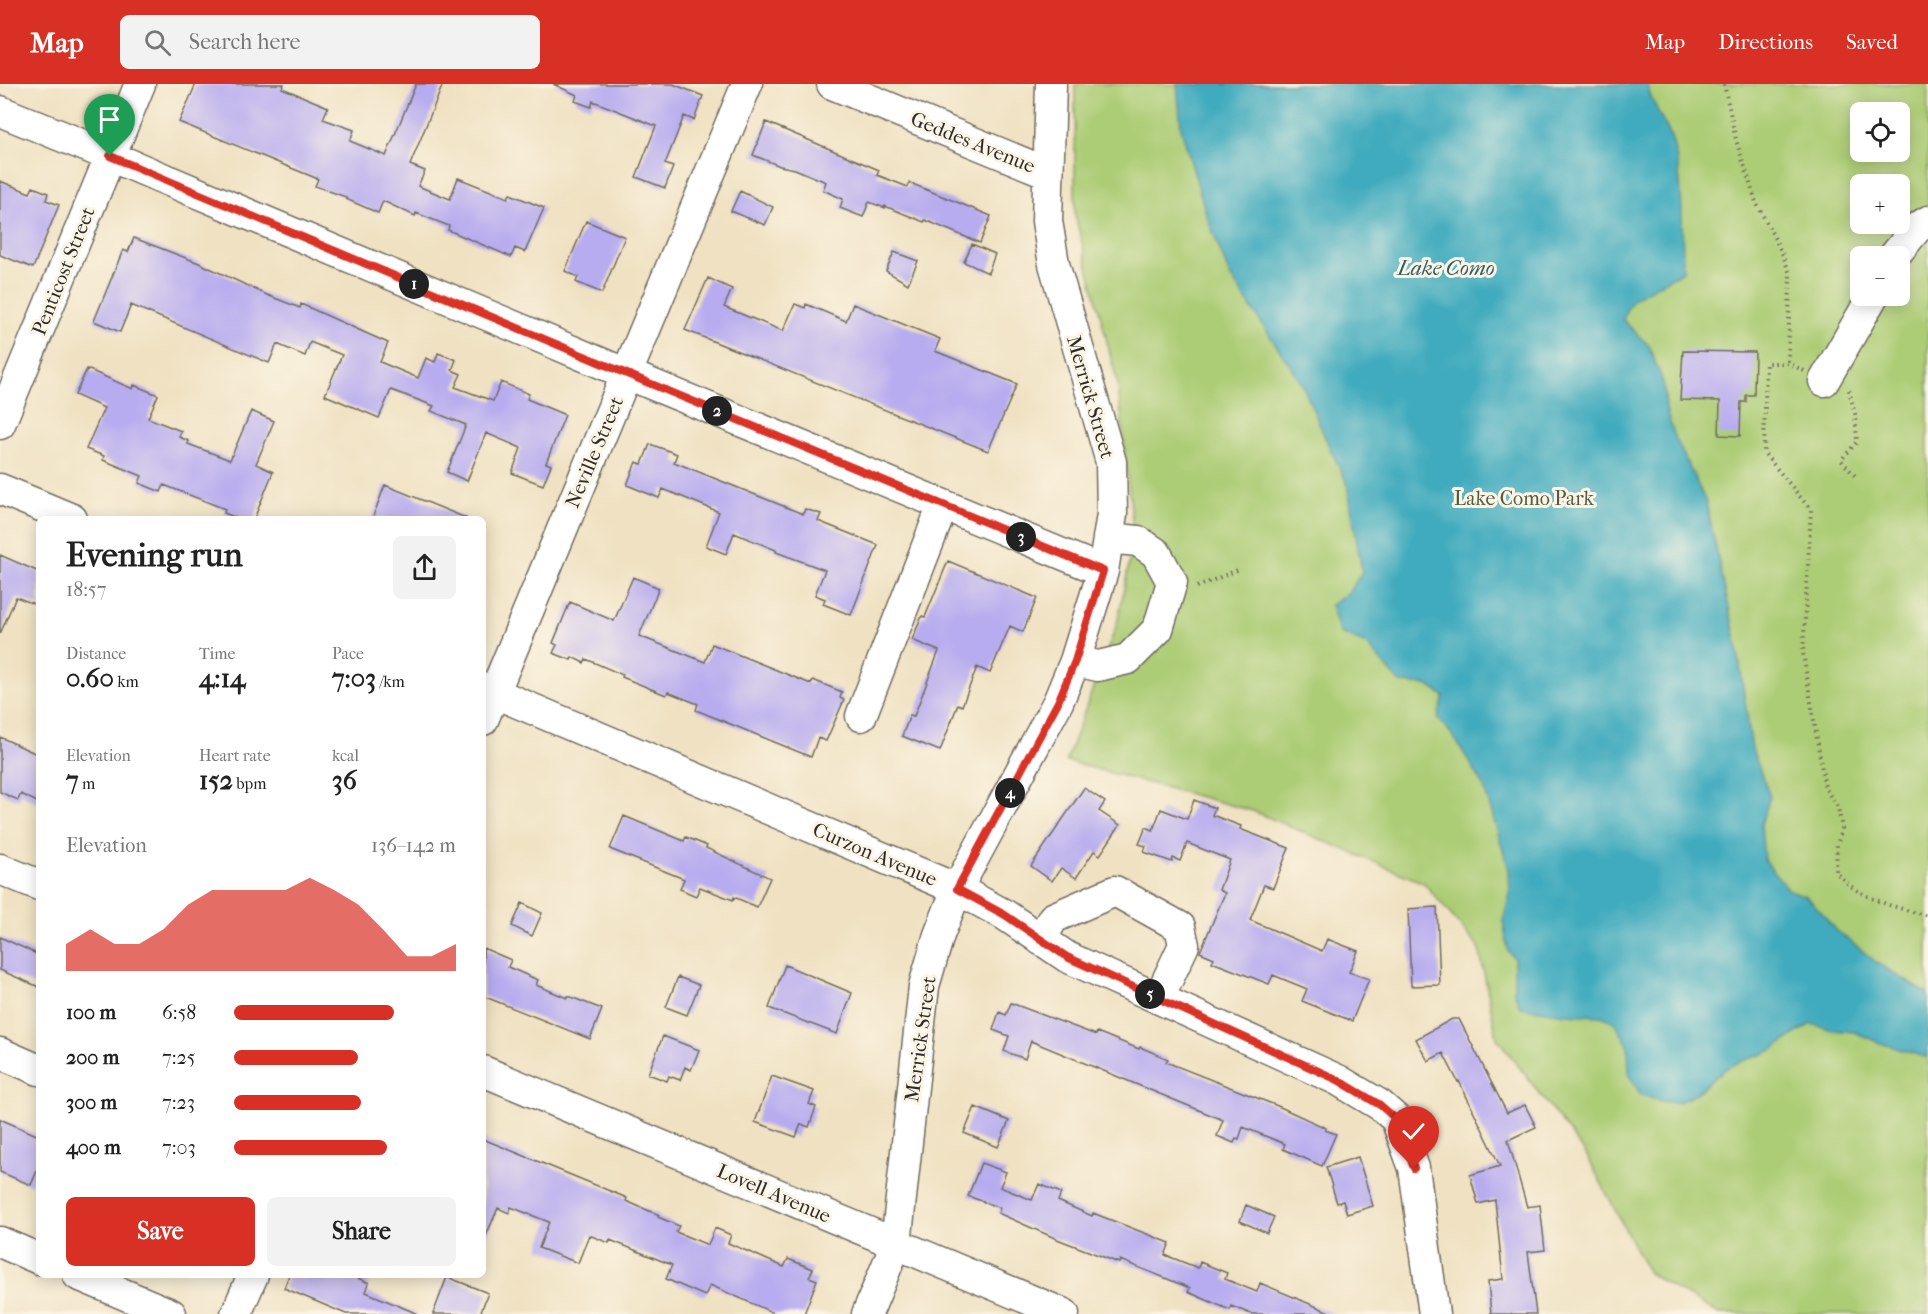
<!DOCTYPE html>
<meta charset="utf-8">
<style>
body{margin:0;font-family:"IM FELL French Canon",serif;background:#f2f2f2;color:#222;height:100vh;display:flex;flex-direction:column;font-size:22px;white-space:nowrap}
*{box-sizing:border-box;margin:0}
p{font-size:20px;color:#767676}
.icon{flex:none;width:33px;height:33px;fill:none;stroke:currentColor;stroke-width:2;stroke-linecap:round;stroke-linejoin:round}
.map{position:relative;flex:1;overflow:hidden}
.sheet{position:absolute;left:36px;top:432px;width:450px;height:762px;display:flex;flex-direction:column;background:#fff;border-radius:9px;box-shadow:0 3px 15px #0003}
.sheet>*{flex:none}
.controls{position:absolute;left:1850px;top:18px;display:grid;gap:12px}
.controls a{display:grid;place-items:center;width:60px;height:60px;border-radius:9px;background:#fff;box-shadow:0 3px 15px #0003;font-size:30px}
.pin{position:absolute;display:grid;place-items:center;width:51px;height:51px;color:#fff;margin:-62px -26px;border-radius:50% 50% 50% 0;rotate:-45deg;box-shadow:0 0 6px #0007}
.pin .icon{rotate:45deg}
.km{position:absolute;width:30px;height:30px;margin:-15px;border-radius:50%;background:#222;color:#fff;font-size:16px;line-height:30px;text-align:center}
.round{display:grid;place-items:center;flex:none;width:63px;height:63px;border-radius:9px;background:#f2f2f2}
.head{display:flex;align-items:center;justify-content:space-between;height:102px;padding:0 30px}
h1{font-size:33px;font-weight:700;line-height:45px}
.stats{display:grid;grid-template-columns:repeat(3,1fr);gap:9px;height:102px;padding:6px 30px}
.stats div{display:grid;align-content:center}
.stats b{font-size:26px;font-weight:700}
.stats small{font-size:16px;font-weight:400}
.stats p{font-size:16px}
.chart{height:168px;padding:12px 30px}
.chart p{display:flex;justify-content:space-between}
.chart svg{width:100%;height:108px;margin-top:6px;fill:#d93025;opacity:.7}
.cta{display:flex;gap:12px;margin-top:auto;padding:12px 30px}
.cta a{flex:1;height:69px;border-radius:9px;background:#d93025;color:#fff;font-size:24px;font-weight:700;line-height:69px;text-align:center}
.cta a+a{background:#f2f2f2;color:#222}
ul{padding:0 30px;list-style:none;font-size:20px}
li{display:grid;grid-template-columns:96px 72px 1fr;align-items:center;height:45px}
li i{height:15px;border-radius:8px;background:#d93025}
header{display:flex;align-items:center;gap:36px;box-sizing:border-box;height:84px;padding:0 30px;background:#d93025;color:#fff}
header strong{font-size:28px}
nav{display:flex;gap:33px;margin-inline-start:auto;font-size:21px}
.search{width:420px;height:54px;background:#f2f2f2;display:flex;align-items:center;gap:15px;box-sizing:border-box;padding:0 21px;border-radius:9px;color:#767676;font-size:22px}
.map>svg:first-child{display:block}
.green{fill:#accc74;stroke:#6c7c50;stroke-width:1.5;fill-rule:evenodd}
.water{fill:#3fabbe;stroke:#356b74;stroke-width:1.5}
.building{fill:#b7acef}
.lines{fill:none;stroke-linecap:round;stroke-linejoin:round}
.minor-casing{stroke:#706b60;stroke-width:33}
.path{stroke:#706b60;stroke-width:4;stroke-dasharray:1.5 4.5;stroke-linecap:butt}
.minor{stroke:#fff;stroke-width:30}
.route-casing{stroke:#fff;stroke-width:12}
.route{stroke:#d93025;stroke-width:8}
.labels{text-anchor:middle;stroke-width:6;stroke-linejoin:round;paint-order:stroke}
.street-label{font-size:20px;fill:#2b2b2b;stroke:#fcf5e5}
.park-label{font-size:20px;fill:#525b41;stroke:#fcf5e5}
.water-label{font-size:21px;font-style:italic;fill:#335e66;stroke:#fcf5e5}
</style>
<header>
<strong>Map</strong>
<div class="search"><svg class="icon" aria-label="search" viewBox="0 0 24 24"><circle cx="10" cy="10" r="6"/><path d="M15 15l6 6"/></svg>Search here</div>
<nav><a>Map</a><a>Directions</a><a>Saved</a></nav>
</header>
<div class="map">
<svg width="1928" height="1230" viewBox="0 0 1928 1230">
<rect width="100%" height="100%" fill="#fcf5e5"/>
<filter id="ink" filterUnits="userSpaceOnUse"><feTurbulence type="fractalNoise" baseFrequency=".0167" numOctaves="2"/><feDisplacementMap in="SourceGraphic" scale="12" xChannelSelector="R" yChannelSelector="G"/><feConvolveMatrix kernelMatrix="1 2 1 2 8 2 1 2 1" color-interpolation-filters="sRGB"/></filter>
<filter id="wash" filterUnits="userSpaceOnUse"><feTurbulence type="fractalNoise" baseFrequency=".008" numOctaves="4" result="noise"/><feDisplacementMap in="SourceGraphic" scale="24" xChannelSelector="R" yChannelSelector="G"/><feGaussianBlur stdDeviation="1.35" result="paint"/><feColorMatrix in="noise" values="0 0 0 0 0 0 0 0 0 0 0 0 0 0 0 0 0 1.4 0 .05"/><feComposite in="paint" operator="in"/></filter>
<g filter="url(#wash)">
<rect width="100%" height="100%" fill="#efe1c1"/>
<path class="green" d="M1075,0H1928V1230H1719L1648,1189L1586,1070L1497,954L1479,864L1424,799L1253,727L1066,677L1117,540L1134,454L1118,301L1075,131ZM1860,28H1899V68H1860ZM1860,100H1899V140H1860ZM1860,172H1899V212H1860Z"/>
<path class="water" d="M1177,0H1647C1651,22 1667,38 1673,59C1684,100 1682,145 1683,187L1634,214L1627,225L1623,236L1649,262L1663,298L1667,330L1676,355L1706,418L1737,561L1752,665L1770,713L1761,741L1764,776L1789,806L1806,812L1824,831L1835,846L1857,862L1877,879L1928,910V974L1880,959L1854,948L1833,946L1812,940C1796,947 1785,959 1770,967C1756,974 1740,976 1727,984C1711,994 1696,1014 1677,1018C1666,1020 1651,1014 1641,1011L1629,991L1628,961L1615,938L1601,932L1565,930L1520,923L1514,907V874L1508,867L1503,837L1510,810L1509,786L1483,700L1454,653L1438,634L1444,612L1427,601L1400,599L1366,560L1340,549L1331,521L1349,508L1362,488L1347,399L1330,365L1302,300L1230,192L1207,133L1181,44Z"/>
<g id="blocks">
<path class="building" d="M196,0H284L282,4L328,23L323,35L354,46L350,57L386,72L416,0H443L410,81L425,87L418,102L450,115L458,94L508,114L510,110L544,124L525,168L515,164L511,173L448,146L449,142L416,129L415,132L383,117L378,129L346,115V113L315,102L318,95L179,38Z
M553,0H673L703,12L694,36L684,32L665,80L673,83L665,104L636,93L656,42L593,17L591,23L575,17L577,11Z
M766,38L879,86L877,91L908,103L910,99L991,132L980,159L925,136L924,138L885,122V124L869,118L863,133L840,124L843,115L823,106L826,98L795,85L780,82L753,71Z
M0,97L30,109L33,103L48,109L46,116L59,121L33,184L0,171Z
M740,107L773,123L765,141L731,127Z
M586,137L625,153L602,209L576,198L578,193L565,187Z
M134,154L199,179L267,211L300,224L301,220L388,259L380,278L418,294L426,274L435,278L438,269L456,276L452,286L461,290L455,303L493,317L501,298L529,310L527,315L565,331L546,379L551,381L543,401L512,389L521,364L486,349L467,397L447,388L466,341L431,327L434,322L391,306L379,334L325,311L342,271L310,258L305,272L277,260L269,279L131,221L120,248L94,237L123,166L128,168Z
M972,160L995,170L988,189L964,178Z
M894,168L918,177L908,200L886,187Z
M708,194L732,205L724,223L783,247L795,220L805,224L806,220L846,237L853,220L940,255L935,267L1017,300L988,367L685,246Z
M1683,267L1755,268L1754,311H1746V318H1741L1740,352L1719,351L1720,317L1680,316Z
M87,285L133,305L134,301L158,311L148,334L181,347L179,353L189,357L188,360L230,376L251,327L274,337L256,380L273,388L254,435H239L224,429L225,425L164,401L161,408L139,399L142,392L103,376L104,372L86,365L104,324L75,311Z
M650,360L677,370L674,378L803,430L805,425L821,430L818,437L878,461L851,531L823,520L825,515L815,511L825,486L776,468V466L734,449L726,470L706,462L719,428L663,405L659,414L627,401L636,378L642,380Z
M385,401L466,434V435H372Z
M0,471L39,488V522L16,513L0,550Z
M948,477L1037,514L1023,548L1010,542L990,589L977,583L962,622L958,620L940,667L902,652L910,631L914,632L939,567L912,556L922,532L925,533Z
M633,493L659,504L639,552L705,578L712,560L811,600L813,596L842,608L840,614L844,616L826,657L818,654L811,673L696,626L698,620L668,608L666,611L622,593L623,591L586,575L584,579L572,573L571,576L553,569L557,561L553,559L570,518L614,537Z
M0,653L39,671V719L21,710L18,716L0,708Z
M1084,704L1105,718L1099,727L1120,741L1100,771L1094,767L1076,794L1061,784L1052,797L1031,782Z
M1194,716L1215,724L1212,731L1241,742L1240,745L1289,764L1273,804L1264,801L1250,836L1322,867L1327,855L1358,867L1349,888L1369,895L1352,937L1302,917L1307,905L1273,891L1269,900L1212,878L1214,874L1200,868L1225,809L1219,806L1230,776L1187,759L1180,777L1173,774L1172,778L1144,768L1146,762L1139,760L1146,743L1153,746L1161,725L1187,735Z
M624,732L684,757L686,753L707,762L706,764L770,794L757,823L734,813L733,816L700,803L696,812L680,805L684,795L610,765Z
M522,819L542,829L532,852L512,842Z
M1437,823L1440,901L1411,902L1408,825Z
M0,853L39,871V903L0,886Z
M483,864L511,876L508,883L538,896L536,901L567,914L568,912L602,925L590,955L483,912Z
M785,881L852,909L837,950L769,924Z
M678,893L699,901L687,931L666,923Z
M1011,919L1096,951L1097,948L1139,965L1140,963L1168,975L1166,978L1280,1023L1326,1044L1325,1046L1336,1050L1322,1082L1283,1065L1285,1060L1243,1043L1239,1055L1236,1054L1234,1059L1217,1052L1223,1036L1031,957L1025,975L1004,967L1009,952L993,946L999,928L1006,931Z
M1452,935H1459L1507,1029L1525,1021L1536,1043L1508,1056L1527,1123L1540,1121L1545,1166L1528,1168L1536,1230H1491L1488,1197L1503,1195L1495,1116L1478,1120L1470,1091L1500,1082L1459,997L1458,998L1443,969L1428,977L1416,955Z
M663,952L699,966L691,986L685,983L680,996L669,992L667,997L648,990Z
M772,992L814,1007L809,1020L816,1023L809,1043L801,1040L796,1053L755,1038Z
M975,1023L1009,1037L998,1063L964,1049Z
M0,1035L39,1052V1082L31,1101L0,1088Z
M483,1055L627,1114L626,1117L659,1131L658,1133L679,1142L676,1148L708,1161L715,1144L731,1151L728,1159L784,1183L788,1175L813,1185L809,1193L817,1196L804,1230H776L710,1201L705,1212L666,1195L672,1181L610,1156L609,1159L589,1151L578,1179L539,1164L549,1138L511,1123L509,1129L498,1124L483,1159Z
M1358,1073L1373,1122L1347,1130L1343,1117L1337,1119L1326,1083Z
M981,1079L1006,1088L1000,1103L1032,1116L1039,1100L1061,1109L1058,1117L1092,1132L1093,1129L1170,1159L1165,1171L1198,1184L1200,1178L1227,1189L1225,1195L1257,1208L1260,1199L1334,1230H1251L1231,1222L1230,1226L1188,1208L1190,1204L1120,1176L1119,1179L1057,1155L998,1129L1000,1124L968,1112Z
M1246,1121L1274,1133L1267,1149L1240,1137Z
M289,1191H351L369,1199L366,1208L418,1230H346L284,1204Z
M447,1193L488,1209L480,1230H433Z"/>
</g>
</g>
<g filter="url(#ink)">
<use href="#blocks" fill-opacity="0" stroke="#706b60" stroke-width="1.5"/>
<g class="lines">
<defs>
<path id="minor" d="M832,0L1048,89
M0,27L110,72L627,290L1103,487
M1894,172L1918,143L1928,137
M1824,297L1873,212
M0,340L140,0
M0,405L72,435
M1075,577L1098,582L1128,575L1158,545L1172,498L1156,469L1138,457L1108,454
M483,604L957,805L1005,831L1067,873L1338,996L1380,1021L1396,1035L1414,1084L1434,1230
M861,632L943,421
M483,636L747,0
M0,785L39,801
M1041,856L1053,834L1115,807L1180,843L1184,861L1159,914
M0,969L39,986
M483,987L1064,1230
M0,1158L39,1175
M78,1191L171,1230
M236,1230L253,1191
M867,1230L896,1160L924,902L939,851L957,805L1058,618L1075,577L1103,487L1112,430L1111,378L1054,180L1047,137L1051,0"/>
</defs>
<use href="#minor" class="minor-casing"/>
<path class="path" d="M1724,0L1736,56L1756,118L1782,169L1790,190L1788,279
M1804,287L1788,279H1766L1764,369L1811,426L1803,569L1825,704L1838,724L1842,744L1837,761L1836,788C1858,815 1895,823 1928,832
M1849,306L1855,330L1857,358L1841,376L1856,393
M1197,503L1237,486"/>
<use href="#minor" class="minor"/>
</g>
</g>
<g class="lines" filter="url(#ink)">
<defs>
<path id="route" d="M110,72L627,290L1103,487L1075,577L1058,618L957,805L1005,831L1067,873L1338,996L1380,1021L1396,1035L1414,1084"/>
</defs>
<use href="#route" class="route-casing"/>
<use href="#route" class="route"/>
</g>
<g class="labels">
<g class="street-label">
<text transform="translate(973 58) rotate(22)" y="7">Geddes Avenue</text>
<text transform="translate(63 187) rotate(-68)" y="7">Penticost Street</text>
<text transform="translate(1091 313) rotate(74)" y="7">Merrick Street</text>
<text transform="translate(594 368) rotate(-67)" y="7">Neville Street</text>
<text transform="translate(875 770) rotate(23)" y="7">Curzon Avenue</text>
<text transform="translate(920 955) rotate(-82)" y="7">Merrick Street</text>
<text transform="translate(774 1109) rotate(23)" y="7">Lovell Avenue</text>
</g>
<g class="park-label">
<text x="1524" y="421">Lake Como Park</text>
</g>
<g class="water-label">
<text x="1446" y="191">Lake Como</text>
</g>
</g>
</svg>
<div class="controls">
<a><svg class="icon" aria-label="locate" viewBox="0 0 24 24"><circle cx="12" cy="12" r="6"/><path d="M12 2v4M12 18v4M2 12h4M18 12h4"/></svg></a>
<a>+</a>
<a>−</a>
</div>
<div class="pin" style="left:110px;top:72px;background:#1e9e55"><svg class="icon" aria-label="arrive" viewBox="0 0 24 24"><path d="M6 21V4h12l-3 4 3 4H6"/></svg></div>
<div class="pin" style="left:1414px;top:1084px;background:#d93025"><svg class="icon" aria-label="check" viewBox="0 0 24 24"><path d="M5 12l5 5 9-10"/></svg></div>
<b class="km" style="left:414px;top:200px">1</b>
<b class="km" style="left:717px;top:327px">2</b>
<b class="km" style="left:1021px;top:453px">3</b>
<b class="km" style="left:1010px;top:709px">4</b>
<b class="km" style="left:1150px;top:910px">5</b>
<section class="sheet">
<div class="head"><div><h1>Evening run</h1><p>18:57</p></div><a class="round"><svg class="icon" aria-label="share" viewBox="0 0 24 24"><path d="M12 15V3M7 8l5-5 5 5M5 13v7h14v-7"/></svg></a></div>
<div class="stats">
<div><p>Distance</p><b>0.60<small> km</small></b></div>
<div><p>Time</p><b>4:14</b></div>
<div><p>Pace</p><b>7:03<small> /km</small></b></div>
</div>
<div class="stats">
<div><p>Elevation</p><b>7<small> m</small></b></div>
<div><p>Heart rate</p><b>152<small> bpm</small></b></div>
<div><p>kcal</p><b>36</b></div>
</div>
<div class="chart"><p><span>Elevation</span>136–142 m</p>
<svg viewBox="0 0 160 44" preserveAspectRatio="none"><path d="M0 44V33L10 27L20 33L30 33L40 27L50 17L60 11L70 11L80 11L90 11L100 6L110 11L120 17L130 27L140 38L150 38L160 33V44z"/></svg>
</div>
<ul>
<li><b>100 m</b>6:58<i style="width:72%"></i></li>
<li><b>200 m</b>7:25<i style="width:56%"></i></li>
<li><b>300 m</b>7:23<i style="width:57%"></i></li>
<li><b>400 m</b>7:03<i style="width:69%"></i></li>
</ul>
<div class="cta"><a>Save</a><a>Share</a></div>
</section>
</div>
